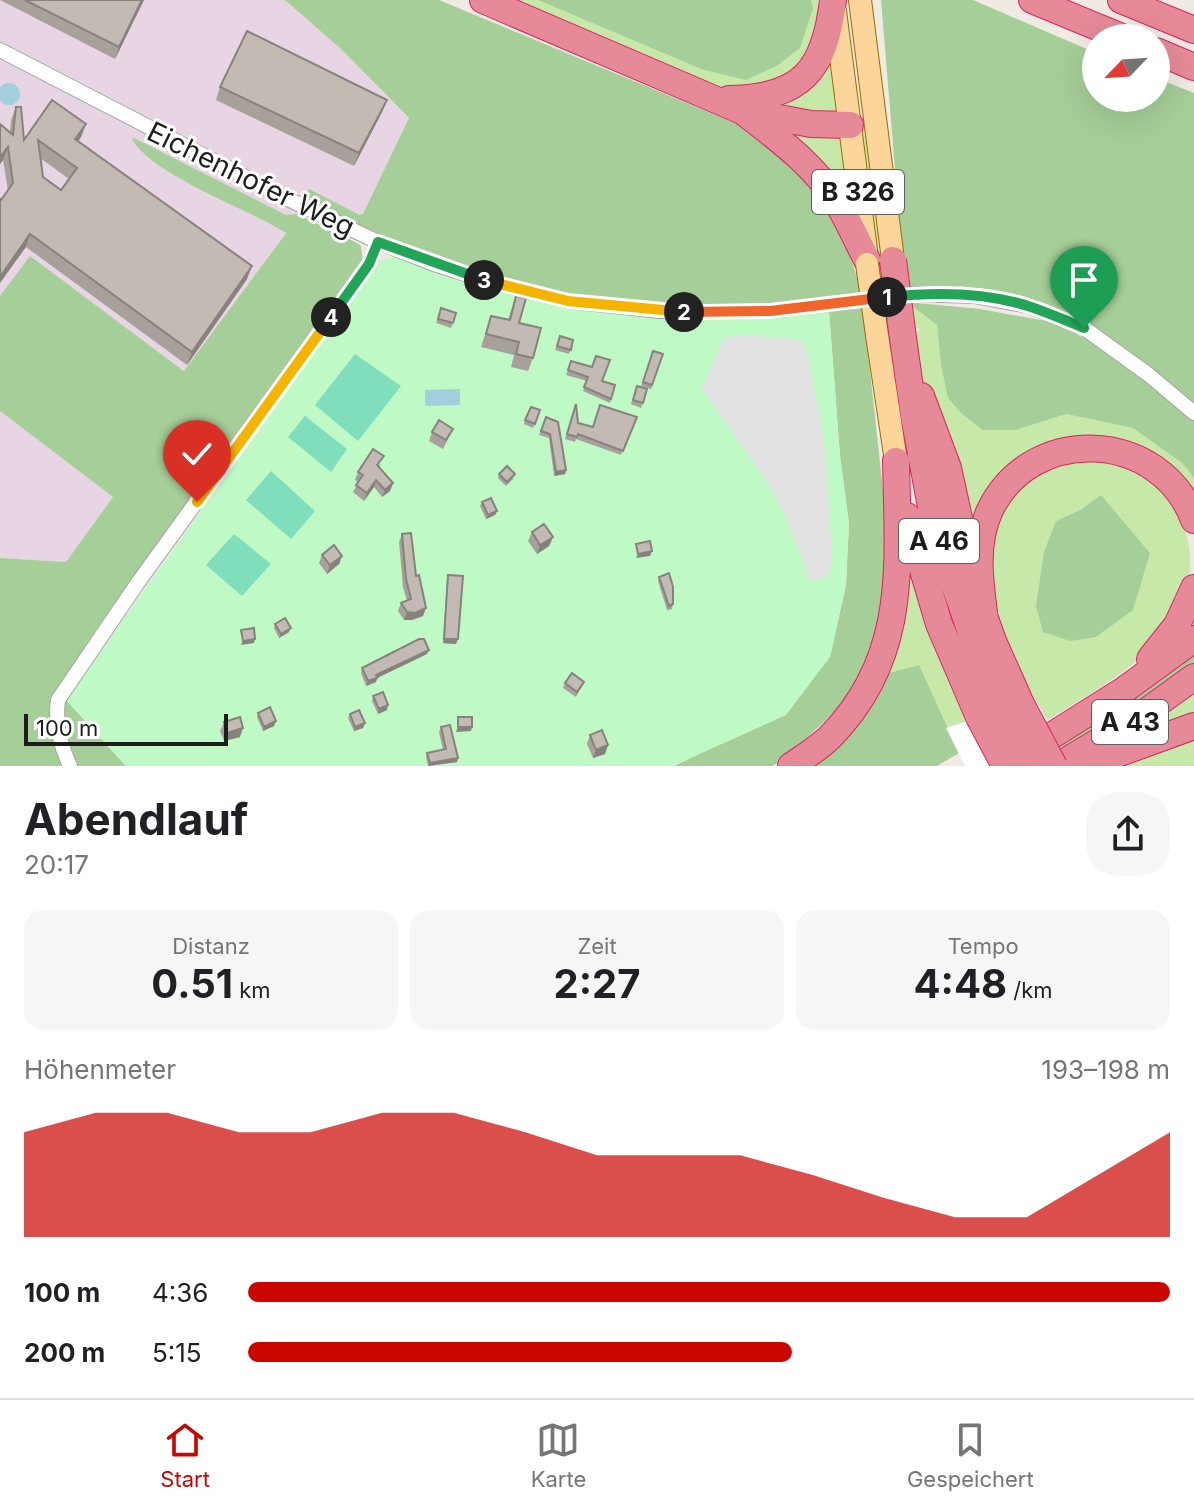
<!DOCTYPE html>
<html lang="de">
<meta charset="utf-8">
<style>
body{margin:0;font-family:Inter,sans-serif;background:#f6f6f6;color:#202124;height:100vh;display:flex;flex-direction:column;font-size:30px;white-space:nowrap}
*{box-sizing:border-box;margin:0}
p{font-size:26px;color:#757577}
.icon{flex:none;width:44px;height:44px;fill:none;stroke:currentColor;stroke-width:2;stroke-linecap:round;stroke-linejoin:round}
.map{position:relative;height:766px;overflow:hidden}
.side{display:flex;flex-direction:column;background:#fff;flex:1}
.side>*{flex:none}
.needle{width:52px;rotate:245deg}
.fabs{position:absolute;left:1082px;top:24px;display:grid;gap:16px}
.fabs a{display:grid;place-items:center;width:88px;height:88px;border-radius:50%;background:#fff;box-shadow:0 8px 32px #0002;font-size:40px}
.scale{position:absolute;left:24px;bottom:20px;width:204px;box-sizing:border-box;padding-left:8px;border:4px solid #1d1d1d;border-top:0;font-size:22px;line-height:28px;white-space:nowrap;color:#1d1d1d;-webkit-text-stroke:6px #fff;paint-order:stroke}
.pin{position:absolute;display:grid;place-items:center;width:68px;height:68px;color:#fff;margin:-82px -34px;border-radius:50% 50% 50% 0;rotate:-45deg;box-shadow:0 0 8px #0007}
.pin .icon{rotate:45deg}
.km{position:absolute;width:40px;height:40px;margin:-20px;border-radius:50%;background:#222;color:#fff;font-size:22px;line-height:40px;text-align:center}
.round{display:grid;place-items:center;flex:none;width:84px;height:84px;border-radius:32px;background:#f6f6f6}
.headline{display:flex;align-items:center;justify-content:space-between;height:136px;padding:0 24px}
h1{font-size:44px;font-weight:700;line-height:60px}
.metrics{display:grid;grid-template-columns:repeat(3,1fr);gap:12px;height:136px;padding:8px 24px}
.metrics div{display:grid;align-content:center;border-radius:20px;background:#f6f6f6;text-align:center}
.metrics b{font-size:40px;font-weight:700}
.metrics small{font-size:22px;font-weight:400}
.metrics p{font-size:22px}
.chart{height:224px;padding:16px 24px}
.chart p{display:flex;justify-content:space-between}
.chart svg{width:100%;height:144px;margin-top:8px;fill:#cb0600;opacity:.7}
ul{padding:0 24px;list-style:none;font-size:26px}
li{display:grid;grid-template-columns:128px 96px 1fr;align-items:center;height:60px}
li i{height:20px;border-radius:10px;background:#cb0600}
.dock{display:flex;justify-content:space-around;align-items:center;height:112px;border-top:2px solid #e0e0e0;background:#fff;font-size:22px;color:#757577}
.dock a{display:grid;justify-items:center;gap:4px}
.dock .current{color:#cb0600}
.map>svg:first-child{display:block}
.industrial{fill:#e8d5e4}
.grass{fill:#c6e9a9;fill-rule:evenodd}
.forest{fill:#a6ce98}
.park{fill:#bff9c6}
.pitch{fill:#81debd}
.parking{fill:#e1e1e1}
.water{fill:#a3cedc}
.pier{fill:#fff}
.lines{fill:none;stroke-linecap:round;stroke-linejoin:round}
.minor-casing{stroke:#a4a4a4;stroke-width:16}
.primary-casing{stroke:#976a00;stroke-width:24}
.motorway-casing{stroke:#d9245c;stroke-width:28}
.minor{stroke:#fff;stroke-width:14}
.primary{stroke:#fcd59b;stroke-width:22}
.motorway{stroke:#e68a99;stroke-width:26}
.primary-bridge-casing{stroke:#976a00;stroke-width:24;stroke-linecap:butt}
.motorway-bridge-casing{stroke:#d9245c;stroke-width:28;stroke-linecap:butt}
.primary-bridge{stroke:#fcd59b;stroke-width:22}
.motorway-bridge{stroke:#e68a99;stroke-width:26}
.wall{fill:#a8a09a;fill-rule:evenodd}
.shaded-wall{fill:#88827d}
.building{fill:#c3bab3;stroke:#88827d;stroke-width:2;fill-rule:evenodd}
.split-1-casing{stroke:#fff;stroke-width:16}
.split-2-casing{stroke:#fff;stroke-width:16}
.split-3-casing{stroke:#fff;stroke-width:16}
.split-4-casing{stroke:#fff;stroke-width:16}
.split-5-casing{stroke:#fff;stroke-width:16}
.split-1{stroke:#22a559;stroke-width:10}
.split-2{stroke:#f0652b;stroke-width:10}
.split-3{stroke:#f5b400;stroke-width:10}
.split-4{stroke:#22a559;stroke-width:10}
.split-5{stroke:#f5b400;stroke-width:10}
.labels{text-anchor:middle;stroke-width:6;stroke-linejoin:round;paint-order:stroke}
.shield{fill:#fff;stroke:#616161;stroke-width:2}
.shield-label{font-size:26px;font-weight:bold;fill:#1d1d1d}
.street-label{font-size:28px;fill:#1d1d1d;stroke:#fff}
</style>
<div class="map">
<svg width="1194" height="766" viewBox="0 0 1194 766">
<rect width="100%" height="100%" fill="#efebe3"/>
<path class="industrial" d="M0,0H285L342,50L409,119L363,214L360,215L309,190L297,214L286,215L132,139L161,167L286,232L185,371L30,257L0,296Z
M0,411L113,497L66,562L0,558Z"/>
<path class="grass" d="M513,0H538L701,69L813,9L811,0H818L817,41L791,78L745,93L713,86Z
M830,49L840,120L758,103Z
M765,120L842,130L852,208Z
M866,128L887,286L881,288L860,129Z
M907,302L937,325L941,365L1016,430L1066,414L1133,428L1182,463L1194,478V505L1156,464L1037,454L972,543L919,373L909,331H919V328L911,329Z
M1083,460C1102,462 1120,463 1137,471C1173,490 1194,535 1190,574C1188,586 1179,597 1174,607C1167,619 1162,635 1153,645C1124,676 1083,698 1048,720C994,639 940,480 1083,460ZM1082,509L1036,606L1056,521Z
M903,541L976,743L959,753L879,676Z
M1194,695V716L1141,732Z
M1194,735V766H1107Z"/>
<path class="forest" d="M285,0H439L735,123C757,136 810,172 823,194C841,224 852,259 861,293C817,299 772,306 727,307C571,309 442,269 305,198L309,189L360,215L363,214L409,118L342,50Z
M538,0H811L813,8L800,48L778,65L746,80L701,69Z
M881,0H973L1096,53V98H1156V78L1194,93V406L1120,345L1087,323L905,289Z
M134,138L286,215L297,214L357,243L361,246L363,264L100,624L53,697L50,713L66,700L126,766H0V558L66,562L113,497L0,411V296L30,256L184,371L286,233C249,209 151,175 132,139Z
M907,302L980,309L1057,323L1112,354L1194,419V478L1182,463L1133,428L1066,414L1016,430H983L961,413L948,398L941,365L937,325Z
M863,307L886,518L888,552L879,630L852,695L785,759L772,766H674L786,712L830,657L846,585L849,523L840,456L829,311Z
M1101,495L1150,553L1133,610L1096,637L1070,641L1043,632L1036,606L1044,552L1056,521L1082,509Z
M1194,650V664L1066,752L1062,745Z
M919,665L959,753L937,766H807L879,676Z"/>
<path class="park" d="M397,256C465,276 533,301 603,312C677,323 754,314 829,311L840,456L849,523L846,584L830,657L786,715L673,766H126L66,700L380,260Z"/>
<path class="pitch" d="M355,354L401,386L358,441L315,405Z
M305,416L347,449L331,472L288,437Z
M271,471L315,511L291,539L246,500Z
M234,534L271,564L242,596L206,565Z"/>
<path class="parking" d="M743,335L793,339L802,341L806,348L822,428L827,471L832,556L829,576L810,581L788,522L769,485L702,388L724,338Z"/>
<path class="water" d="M-2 94a11 11 0 1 1 22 0a11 11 0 1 1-22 0Z
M460,389V405L425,406V390Z"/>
<path class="pier" d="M1033,700L1070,766H965L946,728Z"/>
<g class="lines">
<defs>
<path id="minor" d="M0,50L290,200L378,242L434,264L488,281L568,301L660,311H770L914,294L974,296L1029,306L1084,328L1149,375L1194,413
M70,766C60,745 55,723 58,700L139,581L369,264L378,242"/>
<path id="primary" d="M860,0L893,260
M835,11L866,250
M877,335L896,461"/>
<path id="motorway" d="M483,0L742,111L811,124L850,125
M1032,0L1124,38
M1121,0L1194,30
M1156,51L1194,67
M729,99C802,98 825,70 833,0
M745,113C778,139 812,163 835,199C847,218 856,239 867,260
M902,331L914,416L935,528L976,647L1003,710
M921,396L948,468L974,587L993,641L1021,704
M907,516L939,624L979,717
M985,619C980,583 974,544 990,510C1032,423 1161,430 1194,520
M1150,659L1177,625L1194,588
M1024,753L1124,690L1194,639
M791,766C804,757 819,748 830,737C909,657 898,564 896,461
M1058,766L1133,721L1194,677
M1084,766L1194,726"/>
</defs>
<use href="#minor" class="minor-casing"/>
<use href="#primary" class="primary-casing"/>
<use href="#motorway" class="motorway-casing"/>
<use href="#minor" class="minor"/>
<use href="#primary" class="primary"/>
<use href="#motorway" class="motorway"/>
<defs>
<path id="primary-bridge" d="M867,264L877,335"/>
<path id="motorway-bridge" d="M893,260L902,331
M1021,704L1054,766
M1003,710L1033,766
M979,717L1005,766"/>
</defs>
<use href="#primary-bridge" class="primary-bridge-casing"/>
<use href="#motorway-bridge" class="motorway-bridge-casing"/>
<use href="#primary-bridge" class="primary-bridge"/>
<use href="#motorway-bridge" class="motorway-bridge"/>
</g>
<path class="wall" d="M0,0H144L115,59Z
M220,87L387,100L382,112L354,166L216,100Z
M16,107L24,140L81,137L78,141L247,279L187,365L26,247L1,200L8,191L3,160L0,164V124L10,132L11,120ZM40,158L69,179L61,190L43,177Z
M516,296L519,323L533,358L528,371L511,367L514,355L481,347L491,316L508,320Z
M441,308L456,313L451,328L436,323Z
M560,336L573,340L569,354L555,350Z
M653,351L663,354L651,389L641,386Z
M571,361L602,381L615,385L610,403L583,391L587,381L566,375Z
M637,386L647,389L641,408L631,404Z
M576,404L578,423L593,427L637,417L621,455L576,439L575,442L565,439Z
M540,410L533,428L524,424L525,420Z
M546,417L566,470L565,474L554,476L549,438L539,435Z
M432,432L449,437L443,449L429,441Z
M381,464L379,467L393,483L390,491L382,497L374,487L364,501L353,492L358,482L355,480L358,472Z
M499,474L514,478L506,486L498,478Z
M482,502L497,511L495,515L486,519L480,506Z
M532,532L553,537L549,546L537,554L528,541Z
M402,534L416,576L423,616L412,620H404L398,611L401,603L407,601L403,587L399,542Z
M322,555L342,556L339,564L327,574L319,563Z
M448,575L456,644L443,643L447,579Z
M659,577L673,604L672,609L667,610L658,581Z
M275,624L289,632L279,638L274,628Z
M427,654L377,678L376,682L366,686L361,673L362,668Z
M584,682L576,697L563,688L565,683Z
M373,696L387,710L378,714L372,701Z
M258,713L276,721L274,726L263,731L257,717Z
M350,714L365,723L363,728L354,731L348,718Z
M224,722L240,737L224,741L220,731Z
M441,727L458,758L457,762L428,766L426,757L427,753L443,750L439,732Z
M590,735L608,745L605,754L593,758L587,744Z"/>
<path class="shaded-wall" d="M142,0H144L115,59L119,47Z
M387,100L382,112L354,166L359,153Z
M86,124L81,137L71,152L75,139Z
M8,147L3,160L0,164V157Z
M30,234L26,247L0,283V277Z
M252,266L247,279L187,365L192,352Z
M566,470L565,474L554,476L556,472Z
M376,480L374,487L364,501L367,493Z
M393,483L390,491L382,497L385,490Z
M497,511L495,515L486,519L488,515Z
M553,537L549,546L537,554L540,545Z
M652,551L650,556L636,558L638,554Z
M342,556L339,564L327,574L330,565Z
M426,608L423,616L412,620H404L407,612Z
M291,628L289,632L279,638L281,634Z
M255,639L254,643L241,645L243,641Z
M444,639H458L456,644L443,643Z
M429,650L427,654L377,678L376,682L366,686L368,681L376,675Z
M388,705L387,710L378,714L379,709Z
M276,721L274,726L263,731L264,727Z
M365,723L363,728L354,731L355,727Z
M458,727H472L471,731L456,732Z
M243,728L240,737L224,741L227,733Z
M608,745L605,754L593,758L596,750Z
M458,758L457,762L428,766L430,763Z"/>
<path class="building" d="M25,0H142L119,47Z
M247,31L387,100L359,153L220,87Z
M52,100L86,124L75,139L252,266L192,352L30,234L0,277V199L1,200L13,183L8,147L0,157V124L13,135L16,107H21L24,140ZM38,140L77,168L61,190L43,177Z
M516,296L526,298L519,323L541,328L533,358L516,354L519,342L486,334L491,316L510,320Z
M441,308L456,313L453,323L438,319Z
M560,336L573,340L571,350L557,346Z
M653,351L663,354L652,385L643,382Z
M596,356L610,360L602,381L615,385L611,399L584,387L588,377L568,370L571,361L592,367Z
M637,386L647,389L643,403L633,400Z
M576,404L578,423L593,427L600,405L637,417L623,451L578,434L577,437L567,434Z
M531,407L540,410L535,424L525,420Z
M546,417L558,422L566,470L556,472L550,434L541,431Z
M439,420L453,429L446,440L432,432Z
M373,449L384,456L377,465L393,483L385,490L376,480L367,493L356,485L363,475L358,472Z
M507,466L515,474L507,482L499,474Z
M491,498L497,511L488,515L482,502Z
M544,524L553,537L540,545L532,532Z
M411,533L416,576L419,575L426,608L415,613L407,612L401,603L411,599L406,579L402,534Z
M650,541L652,551L638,554L636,544Z
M334,545L342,556L330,565L322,555Z
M669,573L673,587V604L669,606L659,577Z
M448,575L463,576L458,639H444Z
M285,618L291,628L281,634L275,624Z
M254,628L255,639L243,641L241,630Z
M419,639H424L429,650L376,675L377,678L368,681L362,668Z
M572,673L584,682L577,692L565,683Z
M383,692L388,705L379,709L373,696Z
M270,707L276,721L264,727L258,713Z
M359,710L365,723L355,727L350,714Z
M240,717L243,728L227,733L224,722Z
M458,717H472V727H458Z
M450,725L458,758L430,763L427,753L446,749L441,727Z
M602,730L608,745L596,750L590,735Z"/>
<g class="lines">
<defs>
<path id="split-1" d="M887,297C933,292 987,292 1031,307C1049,313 1067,321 1084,328"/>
<path id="split-2" d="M684,312L770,311L887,297"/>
<path id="split-3" d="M484,280L568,301L684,312"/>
<path id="split-4" d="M331,317L369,264L378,242L484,280"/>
<path id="split-5" d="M197,502L331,317"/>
</defs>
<use href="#split-1" class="split-1-casing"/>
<use href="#split-2" class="split-2-casing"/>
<use href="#split-3" class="split-3-casing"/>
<use href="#split-4" class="split-4-casing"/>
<use href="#split-5" class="split-5-casing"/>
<use href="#split-1" class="split-1"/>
<use href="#split-2" class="split-2"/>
<use href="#split-3" class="split-3"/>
<use href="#split-4" class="split-4"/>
<use href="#split-5" class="split-5"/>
</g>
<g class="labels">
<g class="shield">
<rect x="812" y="170" width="92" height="44" rx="6"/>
<rect x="899" y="519" width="80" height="44" rx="6"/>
<rect x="1092" y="700" width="76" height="44" rx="6"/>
</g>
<g class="shield-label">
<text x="858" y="201">B 326</text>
<text x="939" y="550">A 46</text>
<text x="1130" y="731">A 43</text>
</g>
<g class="street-label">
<text transform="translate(251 179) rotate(26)" y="10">Eichenhofer Weg</text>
</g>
</g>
</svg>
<div class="fabs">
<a><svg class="needle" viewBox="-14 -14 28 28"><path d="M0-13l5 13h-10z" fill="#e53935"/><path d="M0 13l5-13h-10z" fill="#757577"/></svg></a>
</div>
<div class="scale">100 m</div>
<div class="pin" style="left:1084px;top:328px;background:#1e9e55"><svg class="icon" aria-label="arrive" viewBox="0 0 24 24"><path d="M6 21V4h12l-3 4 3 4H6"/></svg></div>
<div class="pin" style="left:197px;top:502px;background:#d93025"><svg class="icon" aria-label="check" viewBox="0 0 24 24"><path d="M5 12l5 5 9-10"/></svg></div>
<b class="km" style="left:887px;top:297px">1</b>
<b class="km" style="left:684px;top:312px">2</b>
<b class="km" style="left:484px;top:280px">3</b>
<b class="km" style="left:331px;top:317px">4</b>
</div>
<section class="side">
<div class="headline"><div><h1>Abendlauf</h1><p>20:17</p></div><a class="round"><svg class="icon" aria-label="share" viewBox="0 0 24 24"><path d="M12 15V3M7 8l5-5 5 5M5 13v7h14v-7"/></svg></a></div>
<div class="metrics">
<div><p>Distanz</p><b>0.51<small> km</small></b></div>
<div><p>Zeit</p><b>2:27</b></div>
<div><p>Tempo</p><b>4:48<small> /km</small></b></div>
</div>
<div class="chart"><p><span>Höhenmeter</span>193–198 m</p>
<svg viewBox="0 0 160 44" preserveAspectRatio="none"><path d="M0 44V12L10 6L20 6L30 12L40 12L50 6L60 6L70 12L80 19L90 19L100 19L110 25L120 32L130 38L140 38L150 25L160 12V44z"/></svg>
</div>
<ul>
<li><b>100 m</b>4:36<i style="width:100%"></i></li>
<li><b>200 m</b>5:15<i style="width:59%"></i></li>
</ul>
</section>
<nav class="dock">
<a class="current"><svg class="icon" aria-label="home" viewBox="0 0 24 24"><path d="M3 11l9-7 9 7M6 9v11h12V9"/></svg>Start</a>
<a><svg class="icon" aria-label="map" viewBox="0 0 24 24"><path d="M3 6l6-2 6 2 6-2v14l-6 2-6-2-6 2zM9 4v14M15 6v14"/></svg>Karte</a>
<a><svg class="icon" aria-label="saved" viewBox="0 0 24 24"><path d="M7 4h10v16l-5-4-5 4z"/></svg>Gespeichert</a>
</nav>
